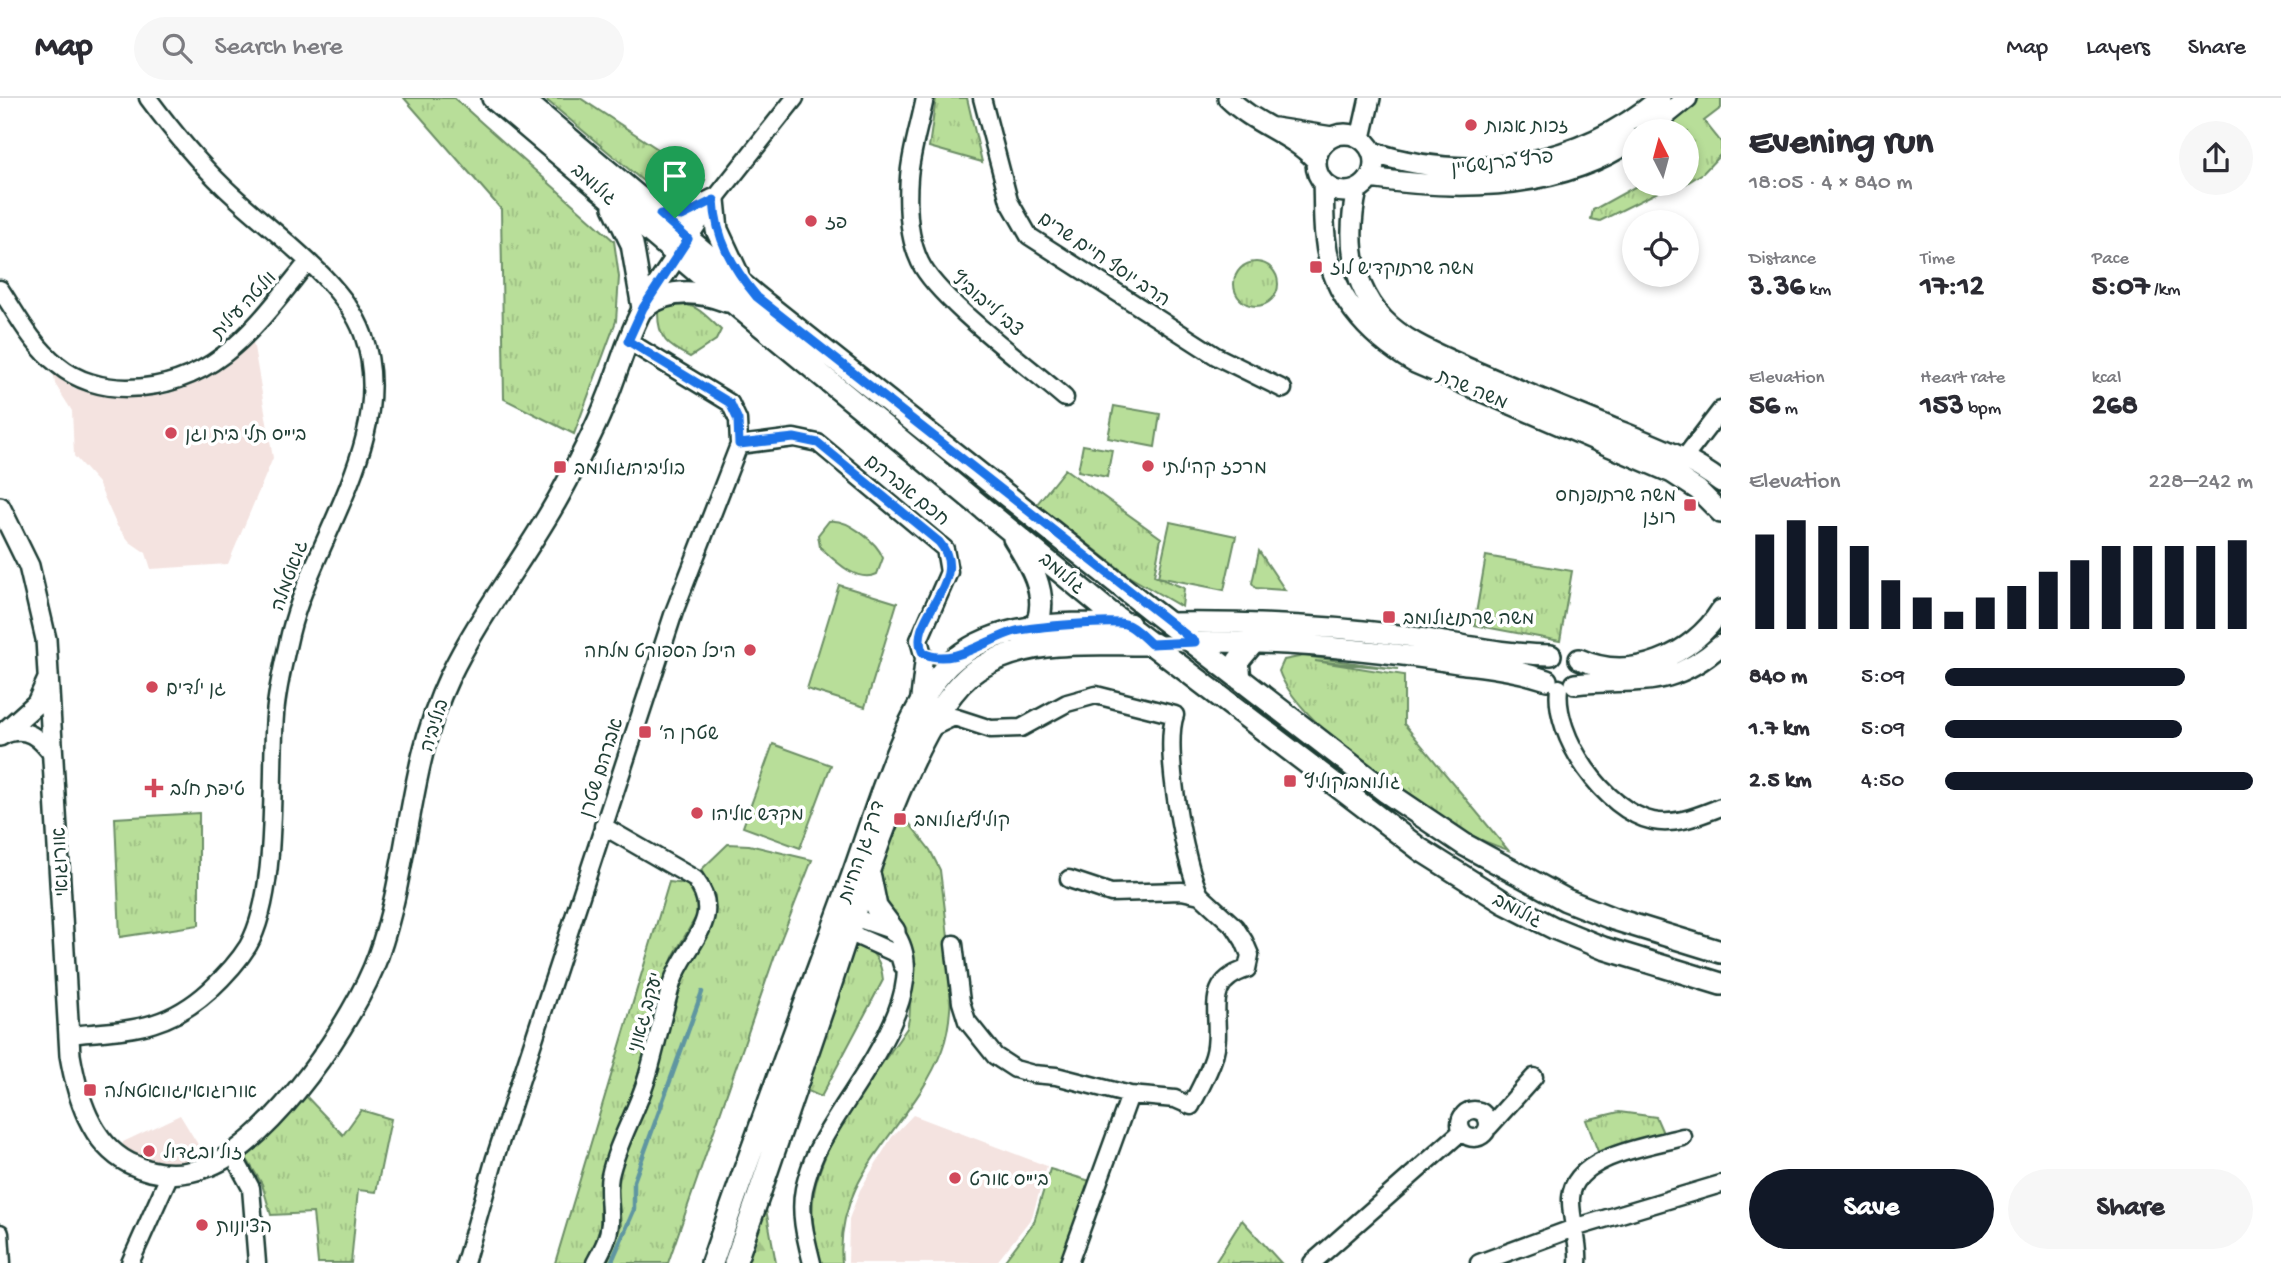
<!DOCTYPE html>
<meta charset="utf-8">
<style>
body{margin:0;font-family:"Gochi Hand","Playpen Sans Hebrew",sans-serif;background:#f7f7f7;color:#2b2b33;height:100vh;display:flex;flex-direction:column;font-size:26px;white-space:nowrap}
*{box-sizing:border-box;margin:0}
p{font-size:23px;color:#7c7c81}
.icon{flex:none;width:38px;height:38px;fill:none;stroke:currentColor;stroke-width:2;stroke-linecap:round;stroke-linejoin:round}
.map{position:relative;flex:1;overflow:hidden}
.drawer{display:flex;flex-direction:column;background:#fff;width:560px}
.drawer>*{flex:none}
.needle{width:46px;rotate:354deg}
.fabs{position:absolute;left:1622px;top:21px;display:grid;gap:14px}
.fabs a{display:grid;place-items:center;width:77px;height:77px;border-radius:50%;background:#fff;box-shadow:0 4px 10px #0003;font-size:35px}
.pin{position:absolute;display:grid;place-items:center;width:60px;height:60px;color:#fff;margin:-72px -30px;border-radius:50% 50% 50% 0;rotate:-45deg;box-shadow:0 0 7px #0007}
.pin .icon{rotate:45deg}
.round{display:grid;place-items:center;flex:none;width:74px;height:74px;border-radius:37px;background:#f7f7f7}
.head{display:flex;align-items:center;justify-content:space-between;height:119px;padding:0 28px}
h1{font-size:38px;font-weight:700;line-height:52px}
.metrics{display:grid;grid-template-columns:repeat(3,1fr);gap:10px;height:119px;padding:7px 28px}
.metrics div{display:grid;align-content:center}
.metrics b{font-size:30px;font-weight:700}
.metrics small{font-size:19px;font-weight:400}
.metrics p{font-size:19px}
.chart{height:196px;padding:14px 28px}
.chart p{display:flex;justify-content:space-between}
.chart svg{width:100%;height:126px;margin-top:7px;stroke:#111827;stroke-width:6}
.primary-button{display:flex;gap:14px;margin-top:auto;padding:14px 28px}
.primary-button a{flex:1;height:80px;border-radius:42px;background:#111827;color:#fff;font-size:28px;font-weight:700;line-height:80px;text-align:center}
.primary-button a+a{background:#f7f7f7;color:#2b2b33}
ul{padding:0 28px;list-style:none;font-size:23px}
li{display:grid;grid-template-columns:112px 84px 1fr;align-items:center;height:52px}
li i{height:18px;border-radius:9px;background:#111827}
header{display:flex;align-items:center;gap:42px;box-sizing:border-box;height:98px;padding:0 35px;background:#fff;border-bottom:2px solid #e1e1e2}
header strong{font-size:33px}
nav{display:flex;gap:38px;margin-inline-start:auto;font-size:24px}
.search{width:490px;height:63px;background:#f7f7f7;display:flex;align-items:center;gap:18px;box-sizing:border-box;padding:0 24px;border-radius:38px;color:#7c7c81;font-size:26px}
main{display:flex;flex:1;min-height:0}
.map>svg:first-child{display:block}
.built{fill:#f4e3e0}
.grass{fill:url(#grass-tufts);stroke:#6c8e66;stroke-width:2}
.forest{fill:url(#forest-firs);stroke:#6c8e66;stroke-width:2}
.pitch{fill:#b8de99;stroke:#6c8e66;stroke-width:2}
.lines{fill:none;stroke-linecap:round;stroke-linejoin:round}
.stream{stroke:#5e96a1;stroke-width:4.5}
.minor-casing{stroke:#1f3d34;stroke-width:21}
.tertiary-casing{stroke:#1f3d34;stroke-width:24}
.secondary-casing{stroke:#1f3d34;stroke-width:26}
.minor{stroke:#fff;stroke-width:16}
.tertiary{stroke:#fff;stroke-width:19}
.secondary{stroke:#fff;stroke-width:21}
.route-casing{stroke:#fff;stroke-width:14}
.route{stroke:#1a73e8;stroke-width:9}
.poi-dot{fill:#d1495b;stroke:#fff;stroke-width:2.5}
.labels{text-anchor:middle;stroke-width:7;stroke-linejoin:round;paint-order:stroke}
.poi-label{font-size:19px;fill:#1f3d34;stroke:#fff;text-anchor:start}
.street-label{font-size:19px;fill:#1f3d34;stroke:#fff}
</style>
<header>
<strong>Map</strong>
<div class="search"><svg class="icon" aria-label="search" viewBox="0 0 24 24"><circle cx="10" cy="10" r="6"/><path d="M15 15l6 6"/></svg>Search here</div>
<nav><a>Map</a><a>Layers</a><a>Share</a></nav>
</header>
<main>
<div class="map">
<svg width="1721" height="1165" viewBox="0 0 1721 1165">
<defs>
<pattern id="grass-tufts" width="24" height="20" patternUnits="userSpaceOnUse" patternTransform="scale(1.75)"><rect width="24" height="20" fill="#b8de99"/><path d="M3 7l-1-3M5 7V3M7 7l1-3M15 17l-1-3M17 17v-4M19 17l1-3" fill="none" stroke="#9ebf84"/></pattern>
<pattern id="forest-firs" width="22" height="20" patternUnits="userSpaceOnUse" patternTransform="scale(1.75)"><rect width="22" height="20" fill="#b8de99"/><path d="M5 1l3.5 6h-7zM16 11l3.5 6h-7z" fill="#9ebf84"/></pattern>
</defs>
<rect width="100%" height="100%" fill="#fff"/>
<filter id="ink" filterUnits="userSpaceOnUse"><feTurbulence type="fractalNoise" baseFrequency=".0143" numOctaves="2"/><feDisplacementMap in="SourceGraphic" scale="14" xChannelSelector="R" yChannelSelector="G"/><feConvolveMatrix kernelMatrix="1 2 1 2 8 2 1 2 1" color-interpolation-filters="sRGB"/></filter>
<g filter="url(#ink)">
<path class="built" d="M253,243L273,360L228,466L151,471L146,455L130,444L117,428L98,385L74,358L72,313L55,286L53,271L74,290L115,299L167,296L205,281Z
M180,1017L211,1068L191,1074L120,1060L123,1044Z
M913,1017L1047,1068L1032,1119L996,1165H848L849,1121L860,1092L892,1039Z"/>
<path class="grass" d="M404,0H454L614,143L619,179L616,223L574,336L504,301L501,111Z
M544,0H580L705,82L684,107L668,104Z
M936,0H967L982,64L929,49Z
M1699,0H1721V10L1704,23L1721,44V56L1703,75L1687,85V33H1660Z
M1640,86H1656L1658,94L1600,123L1591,121L1593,112Z
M1234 186a22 22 0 1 1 44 0a22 22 0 1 1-44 0Z
M671,205C697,205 703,215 721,232L716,242L690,259C668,248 658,241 658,215Z
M1065,371L1161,440L1154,478L1184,490L1182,509L1130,479L1037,406Z
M1259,453L1285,492L1256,490L1252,485Z
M1486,458L1572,473L1560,543L1474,527Z
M1304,558L1398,571L1315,563L1404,577V626L1508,752C1495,747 1481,743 1468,736C1420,710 1296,624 1279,573L1284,562Z
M899,712L930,752L940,772C946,823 960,905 942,952C914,1027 833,1075 842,1165H820C815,1142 810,1118 814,1095C823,1040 876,976 907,930C924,869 867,816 880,756C883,742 893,726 899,712Z
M199,715V827L120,839L115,720Z
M728,746L749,747L812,762L776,854L668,1165H607L621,1127L618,1092L622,1062L683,879L711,831L715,798L701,772Z
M669,784L687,786L696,802L697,817L674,857L666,876L638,977L600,1090V1136L587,1165H555Z
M858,844C875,854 881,863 883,882L821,999L806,992L849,847Z
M303,995L343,1037L361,1012L391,1021L376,1094L358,1092L351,1165H318L313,1115L271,1117L262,1086L245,1058Z
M1619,1014L1656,1019L1663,1035L1599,1056L1586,1022Z
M1050,1071L1090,1083L1062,1165H1003L1034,1124Z
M1242,1122L1281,1165H1215Z"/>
<path class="forest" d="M765,1106L776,1165H745Z"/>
<path class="pitch" d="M1114,308L1160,316L1155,349L1108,340Z
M1083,347L1112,352L1107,379L1078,373Z
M829,423C847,420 877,444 883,460L877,476C857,486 834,462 820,449L818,437Z
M1170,424L1236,438L1224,492L1158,479Z
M839,487L897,505L865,609L807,591Z
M773,646L831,667L800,750L743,729Z"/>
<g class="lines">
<path class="stream" d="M611,1165L634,1112V1083L702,894"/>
<defs>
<path id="minor" d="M925,0C920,26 911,53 909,79C907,107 908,139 920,164C938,202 1030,269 1065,300
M982,0L1009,103L1029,138L1216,258L1283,291
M688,141L714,102L795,0
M0,191C17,217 33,248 58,267C77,283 103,290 127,290C216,289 256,228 307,165
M739,347L794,340L818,345L945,451L949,474L919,542L924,560L919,604
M1678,368L1721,312
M1559,590C1553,638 1605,713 1653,723C1676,728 1700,717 1721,709
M933,629L954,619L991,631L1021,630L1067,605L1096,597L1175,617C1163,649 1184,765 1200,797
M2,638C26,626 40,640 54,659
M843,825L857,838L899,857L902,867
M954,846L961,904L967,923L995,958L1015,971L1033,976L1056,978L1130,997L1175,1001L1191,1008C1199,992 1209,975 1214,958C1225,923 1198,886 1247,871L1250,857L1244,843L1235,829L1200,797L1182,793L1111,795L1069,781
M69,937C127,931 164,934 210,892C224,879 238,864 248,848C279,794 270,680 275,617C277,590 284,563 290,536C313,440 399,337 363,236C344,182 266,130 224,89C196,62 171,31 148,0
M1460 1026a14 14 0 1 1 28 0a14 14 0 1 1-28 0Z
M1489,1029L1534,979
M232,1055L251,1090L257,1165
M0,1135L2,1165
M130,1165L170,1076
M465,1165L495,1060L674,514L739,347L738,322L730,305L628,243
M595,1165C602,1152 609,1140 610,1125C611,1110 607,1093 610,1078C617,1045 636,1015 646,983C656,951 662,917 672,885C685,846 726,821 695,781L603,728
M812,1165C806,1141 799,1116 804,1091C807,1079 811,1066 816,1055C840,1001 940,895 894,833L853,819H842
M1069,1165L1130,997
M1312,1165L1462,1033
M1479,1165L1574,1130L1721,1086
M1578,1165C1580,1143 1570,1122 1571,1100C1573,1058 1649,1048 1683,1039"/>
<path id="tertiary" d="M1228,0C1254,26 1292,36 1316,62
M1274,30L1332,39
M1646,33L1687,0
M1316 65a29 29 0 1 1 58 0a29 29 0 1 1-58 0Z
M1361,40L1370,0
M1372,54C1471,87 1580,68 1660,0
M1370,80C1457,93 1558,93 1634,41
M1323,84C1324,102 1323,120 1325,138C1330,196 1367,237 1415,265L1672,375L1698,392L1721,415
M1357,92C1347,137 1350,185 1383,221C1405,244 1437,256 1465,269C1515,291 1566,311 1617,332C1654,347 1690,360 1721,384
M0,409L29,468L46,541L70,957C77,997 90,1045 129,1065C155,1078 182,1079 209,1068C272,1044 356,920 378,858C410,770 407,668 449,580C480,515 527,458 561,395C577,365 594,335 606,303C619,272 627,238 644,208C657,186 672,166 686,144
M1169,525C1246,524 1322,527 1398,537C1448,543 1500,557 1551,557
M1195,544C1282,543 1371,551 1458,565C1488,569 1518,572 1547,582
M1579,561C1631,585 1693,557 1721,512
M1575,586C1636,579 1668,594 1721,547
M0,638L37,605L48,581"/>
<path id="secondary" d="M493,0L735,206L1108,513L1421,752L1505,805L1554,830L1603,850L1721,886
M521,0L757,199L1151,512L1385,693L1465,747L1566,802L1614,821L1721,854
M714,102L717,132L737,175
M614,109L632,146L643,210
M660,116L682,118L714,102
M643,210C668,190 698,192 727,203
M1014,440C1029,464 1048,493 1038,523L1029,531
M1240,581L1238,563L1253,545
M870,779L876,809L894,833
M712,1165C756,1037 803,912 850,785C872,727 906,600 955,561C1002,522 1072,526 1129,526
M735,1165C765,1080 794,995 823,909C850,831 911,613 978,571C1030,538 1095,547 1154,546"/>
</defs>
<use href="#minor" class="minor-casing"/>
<use href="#tertiary" class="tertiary-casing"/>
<use href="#secondary" class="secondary-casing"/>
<use href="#minor" class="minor"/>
<use href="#tertiary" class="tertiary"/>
<use href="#secondary" class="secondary"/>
</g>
</g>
<g class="lines" filter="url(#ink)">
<defs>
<path id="route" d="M714,102C716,141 732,169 757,199L1195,544L1151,546C1144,540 1134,528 1125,526C1112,522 1032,529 1016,533C988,540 953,570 923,555C905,520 973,483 939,444L818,345L794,340L739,346L738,322L730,305L628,243L643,210L688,141L660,116L682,118Z"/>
</defs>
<use href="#route" class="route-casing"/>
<use href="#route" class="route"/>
</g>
<g class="poi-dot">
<circle cx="1471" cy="27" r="7"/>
<circle cx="811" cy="123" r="7"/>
<rect x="1309" y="162" width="14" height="14" rx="3.5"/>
<circle cx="171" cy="335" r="7"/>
<circle cx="1148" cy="368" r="7"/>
<rect x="553" y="362" width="14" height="14" rx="3.5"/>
<rect x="1683" y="400" width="14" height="14" rx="3.5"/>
<rect x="1382" y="512" width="14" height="14" rx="3.5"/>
<circle cx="750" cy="552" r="7"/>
<circle cx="152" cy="589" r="7"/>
<rect x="638" y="627" width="14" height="14" rx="3.5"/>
<rect x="1283" y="676" width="14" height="14" rx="3.5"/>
<path d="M150.5 679.5h7v7h7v7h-7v7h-7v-7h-7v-7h7z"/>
<circle cx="697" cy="715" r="7"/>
<rect x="893" y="714" width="14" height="14" rx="3.5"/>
<rect x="83" y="985" width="14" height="14" rx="3.5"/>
<circle cx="149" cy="1053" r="7"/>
<circle cx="955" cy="1080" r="7"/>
<circle cx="202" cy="1127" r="7"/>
</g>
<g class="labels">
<g class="poi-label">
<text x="1485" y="34">זכות אבות</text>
<text x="825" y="130">פז</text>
<text x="1330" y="176">משה שרת/קדיש לוז</text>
<text x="185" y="342">בי"ס תלי בית וגן</text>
<text x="1162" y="375">מרכז קהילתי</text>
<text x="574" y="376">בוליביה/גולומב</text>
<text x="1676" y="403" text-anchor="end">משה שרת/פנחס<tspan x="1676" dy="22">רוזן</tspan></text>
<text x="1403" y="526">משה שרת/גולומב</text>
<text x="736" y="559" text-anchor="end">היכל הספורט מלחה</text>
<text x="166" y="596">גן ילדים</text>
<text x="659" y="641">שטרן ה׳</text>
<text x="1304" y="690">גולומב/קוליץ</text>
<text x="170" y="697">טיפת חלב</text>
<text x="711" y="722">מקדש אליהו</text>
<text x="914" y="728">קוליץ/גולומב</text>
<text x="104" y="999">אורוגואי/גוואטמלה</text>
<text x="163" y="1060">זול ובגדול</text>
<text x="969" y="1087">בי"ס אורט</text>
<text x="216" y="1134">הציונות</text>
</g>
<g class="street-label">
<text transform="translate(1502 63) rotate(-7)" y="7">פרץ ברנשטיין</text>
<text transform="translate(595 85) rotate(41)" y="7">גולומב</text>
<text transform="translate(1105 160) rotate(34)" y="7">הרב יוסף חיים שרים</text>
<text transform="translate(988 205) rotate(41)" y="7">צבי לייבוביץ</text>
<text transform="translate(243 206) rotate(-47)" y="7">וולטה עילית</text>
<text transform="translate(1473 290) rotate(23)" y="7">משה שרת</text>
<text transform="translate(908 391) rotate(39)" y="7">חכם אברהם</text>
<text transform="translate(1063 474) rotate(40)" y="7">גולומב</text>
<text transform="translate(288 477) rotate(-70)" y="7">גואטמלה</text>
<text transform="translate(433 627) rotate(-72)" y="7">בוליביה</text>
<text transform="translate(600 669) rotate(-72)" y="7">אברהם שטרן</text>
<text transform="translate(860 753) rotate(-71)" y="7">דרך גן החיות</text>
<text transform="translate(59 764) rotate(-93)" y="7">אורוגואי</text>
<text transform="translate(1518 811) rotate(28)" y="7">גולומב</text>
<text transform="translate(644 914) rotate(-74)" y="7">יעקב גאוני</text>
</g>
</g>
</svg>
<div class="fabs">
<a><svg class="needle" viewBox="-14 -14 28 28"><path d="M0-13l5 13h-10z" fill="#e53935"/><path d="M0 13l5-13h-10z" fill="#7c7c81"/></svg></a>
<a><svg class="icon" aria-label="locate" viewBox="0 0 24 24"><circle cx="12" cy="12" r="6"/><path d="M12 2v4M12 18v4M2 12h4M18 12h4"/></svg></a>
</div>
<div class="pin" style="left:675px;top:120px;background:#1e9e55"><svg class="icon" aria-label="arrive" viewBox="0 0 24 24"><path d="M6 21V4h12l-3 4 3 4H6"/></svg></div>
</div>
<section class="drawer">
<div class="head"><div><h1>Evening run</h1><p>18:05 · 4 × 840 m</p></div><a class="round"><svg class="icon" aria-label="share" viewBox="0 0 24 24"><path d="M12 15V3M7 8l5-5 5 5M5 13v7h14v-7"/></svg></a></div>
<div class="metrics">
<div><p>Distance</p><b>3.36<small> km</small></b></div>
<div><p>Time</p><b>17:12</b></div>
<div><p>Pace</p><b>5:07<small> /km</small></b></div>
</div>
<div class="metrics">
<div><p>Elevation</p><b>56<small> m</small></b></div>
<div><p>Heart rate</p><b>153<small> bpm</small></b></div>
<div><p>kcal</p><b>268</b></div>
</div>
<div class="chart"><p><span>Elevation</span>228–242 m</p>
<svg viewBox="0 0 160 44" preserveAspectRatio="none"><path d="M5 44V11M15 44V6M25 44V8M35 44V15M45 44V27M55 44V33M65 44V38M75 44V33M85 44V29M95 44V24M105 44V20M115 44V15M125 44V15M135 44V15M145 44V15M155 44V13"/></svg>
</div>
<ul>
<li><b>840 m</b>5:09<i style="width:78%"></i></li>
<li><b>1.7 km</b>5:09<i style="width:77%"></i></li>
<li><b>2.5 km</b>4:50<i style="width:100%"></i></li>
</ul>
<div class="primary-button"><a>Save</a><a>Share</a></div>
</section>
</main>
